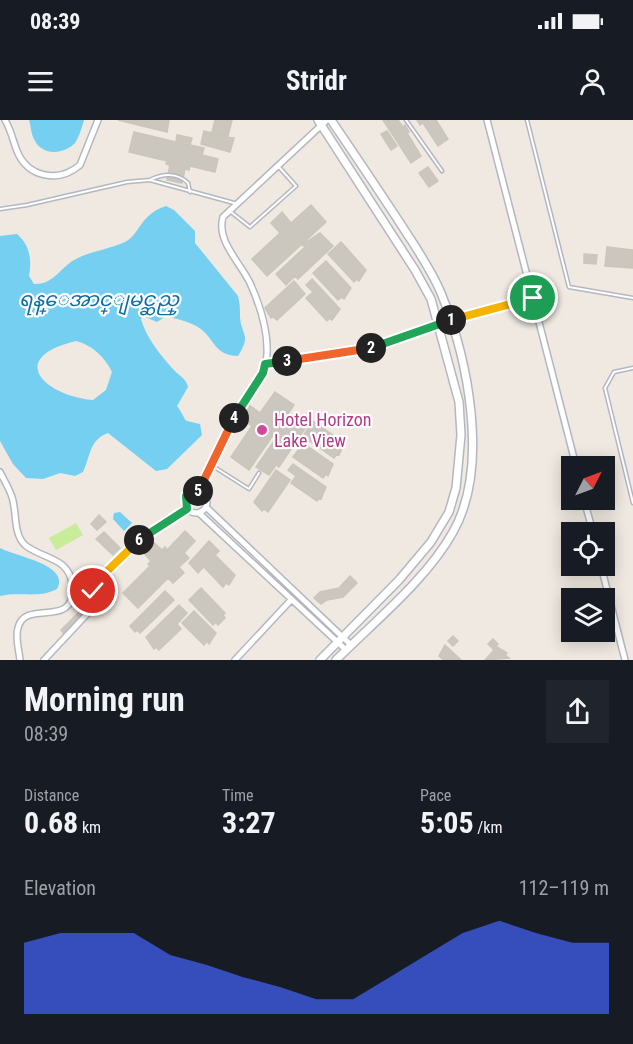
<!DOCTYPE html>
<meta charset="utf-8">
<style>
body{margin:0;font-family:"Roboto Condensed","Noto Sans Myanmar",sans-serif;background:#20242c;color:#f1f3f6;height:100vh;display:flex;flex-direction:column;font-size:22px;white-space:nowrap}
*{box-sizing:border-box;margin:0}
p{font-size:20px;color:#9ea1a6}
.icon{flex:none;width:33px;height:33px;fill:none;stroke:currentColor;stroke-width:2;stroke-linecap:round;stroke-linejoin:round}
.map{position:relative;height:540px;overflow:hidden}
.drawer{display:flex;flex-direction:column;background:#171b24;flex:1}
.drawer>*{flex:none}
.needle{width:39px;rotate:48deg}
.controls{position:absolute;left:561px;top:336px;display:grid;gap:12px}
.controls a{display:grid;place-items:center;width:54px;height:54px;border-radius:0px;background:#171b24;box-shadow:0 3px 15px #0003;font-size:30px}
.pin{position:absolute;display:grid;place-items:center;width:51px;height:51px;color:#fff;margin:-26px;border:3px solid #fff;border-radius:50%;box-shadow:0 2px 6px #0007}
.km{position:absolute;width:30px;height:30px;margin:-15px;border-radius:50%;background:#222;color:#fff;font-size:16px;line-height:30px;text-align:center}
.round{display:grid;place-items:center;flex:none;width:63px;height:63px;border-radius:0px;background:#20242c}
.overview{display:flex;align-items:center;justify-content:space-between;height:102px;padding:0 24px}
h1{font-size:33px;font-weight:700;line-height:45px}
.stats{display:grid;grid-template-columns:repeat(3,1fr);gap:9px;height:102px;padding:6px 24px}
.stats div{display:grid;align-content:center}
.stats b{font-size:30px;font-weight:700}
.stats small{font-size:16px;font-weight:400}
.stats p{font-size:16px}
.chart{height:168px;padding:12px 24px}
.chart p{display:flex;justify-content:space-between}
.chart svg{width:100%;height:108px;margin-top:6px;fill:#4264fb;opacity:.7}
.status{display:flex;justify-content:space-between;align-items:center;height:42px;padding:0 30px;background:#171b24;direction:ltr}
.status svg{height:16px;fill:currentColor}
header{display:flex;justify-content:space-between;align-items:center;height:78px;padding:0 24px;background:#171b24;font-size:27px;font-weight:700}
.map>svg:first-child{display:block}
.pitch{fill:#c9ec9a}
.water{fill:#75cff0;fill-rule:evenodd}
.building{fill:#cbc7bf;stroke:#cbc5ba;stroke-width:1.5}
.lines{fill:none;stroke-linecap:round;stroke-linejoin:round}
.lane-casing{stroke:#b4b7c1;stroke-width:5}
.street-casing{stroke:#b4b7c1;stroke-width:8}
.secondary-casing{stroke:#b4b7c1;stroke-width:10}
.lane{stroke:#fff;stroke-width:2}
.street{stroke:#fff;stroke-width:5}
.secondary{stroke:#fff;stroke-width:7}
.split-1-casing{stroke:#fff;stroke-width:12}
.split-2-casing{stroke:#fff;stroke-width:12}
.split-3-casing{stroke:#fff;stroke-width:12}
.split-4-casing{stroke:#fff;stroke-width:12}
.split-5-casing{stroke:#fff;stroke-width:12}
.split-6-casing{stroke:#fff;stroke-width:12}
.split-7-casing{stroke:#fff;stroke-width:12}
.split-1{stroke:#f5b400;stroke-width:8}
.split-2{stroke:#22a559;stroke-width:8}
.split-3{stroke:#f0652b;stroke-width:8}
.split-4{stroke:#22a559;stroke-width:8}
.split-5{stroke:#f0652b;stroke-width:8}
.split-6{stroke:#22a559;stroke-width:8}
.split-7{stroke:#f5b400;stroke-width:8}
.hotel-dot{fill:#d1479c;stroke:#fff;stroke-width:2}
.labels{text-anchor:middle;stroke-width:4.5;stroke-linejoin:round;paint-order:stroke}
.hotel-label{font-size:18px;fill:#b23c85;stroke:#fff;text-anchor:start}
.water-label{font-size:20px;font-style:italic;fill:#0d6fa3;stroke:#fff}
</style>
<div class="status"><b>08:39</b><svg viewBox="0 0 49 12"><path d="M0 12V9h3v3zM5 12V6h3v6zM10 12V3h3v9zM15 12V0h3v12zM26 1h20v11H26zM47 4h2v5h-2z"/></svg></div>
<header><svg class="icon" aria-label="menu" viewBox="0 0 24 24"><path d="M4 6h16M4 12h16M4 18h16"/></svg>Stridr<svg class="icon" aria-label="person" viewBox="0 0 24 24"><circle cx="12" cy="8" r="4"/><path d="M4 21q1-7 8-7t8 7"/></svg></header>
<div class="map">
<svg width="633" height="540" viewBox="0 0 633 540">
<rect width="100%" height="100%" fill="#efe9e1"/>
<path class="pitch" d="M76,403L83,415L56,430L49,418Z"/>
<path class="water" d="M29,0H84C82,7 79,17 75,23C64,35 41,36 34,19C31,14 31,6 29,0Z
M166,86L174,90L195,111V123L238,176C240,184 240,189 240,197C241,215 252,214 238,236C213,235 216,219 198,207C188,201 177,199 166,196L157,202L143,196L141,199C146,217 160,235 173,249C179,256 186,258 188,267L177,286C190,304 179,299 200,304L202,315L167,349L156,351L108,313C89,320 91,335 83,352L75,356L60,353L43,359L26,358L13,344L0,321V116L17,114C30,125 32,140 29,156L34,164C54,165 60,147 76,139C91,131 110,129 125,122C140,115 139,95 166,86ZM76,221C92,225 105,237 112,252L106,270L93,280C45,276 5,238 76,221Z
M120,392L132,403L124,411L113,399L114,393Z
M0,428C13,436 71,444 57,469C38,479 20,471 0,476Z"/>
<path class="building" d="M118,0H169L167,12Z
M215,0H232L228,16L212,12Z
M383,0H398L403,7L405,5L409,12L407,13L421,36L411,43Z
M417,0H436L448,19L438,26L423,3L420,5Z
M204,11L234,18L230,32L201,24Z
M387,11L397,26L391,30L381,14Z
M134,12L176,22L177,15L192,18L190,25L204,28L202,35L218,39L215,52L190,46L189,50L185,49L182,63L167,60L170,45L166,44L167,41L129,32Z
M428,47L438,61L429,67L419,53Z
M311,85L326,102L267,156L252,139L280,113L271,103L282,92L291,103Z
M320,113L333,126L298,159L295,156L286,165L276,154L305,127L302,125Z
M341,122L366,150L359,161L357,159L354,162L328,134Z
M607,127L633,130V148L605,146Z
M584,134L597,135L596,144L584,143Z
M326,141L351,168L344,179L342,177L338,180L313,153Z
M312,159L340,189L332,200L330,198L327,201L306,178L313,172L306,165Z
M294,161L305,174L277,200L273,197L271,198L265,188Z
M275,272L294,285L249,350L231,337L252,306L240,298L249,285L260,293Z
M291,297L306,307L279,347L276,345L269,355L256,347L279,314L275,312L282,303L285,305Z
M313,301L344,323L339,335L337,334L334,338L303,316Z
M303,323L333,344L328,356L326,354L323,358L293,337Z
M293,344L326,367L321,379L319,378L317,381L291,363L296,356L288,350Z
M276,350L290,360L268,392L264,389L262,391L254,382Z
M99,395L106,402L97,410L91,404Z
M185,411L195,421L184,433L189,438L179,447L184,453L173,463L168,458L138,488L123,473L150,446L148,444L151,441L141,430L151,420L162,430L165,427L167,430Z
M104,412L120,428L113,435L96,419Z
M209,421L219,431L198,453L189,443Z
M216,436L235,455L229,465L226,463L223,467L204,447Z
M350,456L357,463L343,477L327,480L321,484L314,478L320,472L339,468Z
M201,468L225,493L223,495L225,498L218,505L216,502L213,505L189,480Z
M165,471L174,480L140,513L137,510L135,512L130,506Z
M179,485L187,493L177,504L181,509L159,530L156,527L154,529L146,517Z
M80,491L84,494L64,514L61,510Z
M194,491L216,513L209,524L207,521L204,525L182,503Z
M453,516L458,521L453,526L448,521Z
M493,519L498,524L493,529L488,524Z
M445,525L461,540H444L439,536Z
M497,527L507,533L505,535L509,538L485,540Z"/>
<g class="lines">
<defs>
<path id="lane" d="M406,0L442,51
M527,0L569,167L633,178
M150,60C162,54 177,52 188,63L190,72
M0,89L27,85L127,62L150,60L234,83
M231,92L250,107L296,66L278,46
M633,248L614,252L605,268L633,383
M211,345L249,369L259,353"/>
<path id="street" d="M5,0C11,10 13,21 17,31C28,58 59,63 80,45L98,0
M487,0L576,346
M265,244L379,227L439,203L533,178
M0,352C4,360 9,368 12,377C17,392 13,414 25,425C42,439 68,437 72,463C78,512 25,477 18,508C15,517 19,530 20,540
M185 382a11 11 0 1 1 22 0a11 11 0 1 1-22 0Z
M201,372L202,364C213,341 223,316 236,294C246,275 266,256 267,234C268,211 259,183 250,163C240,142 216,121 223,97L327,0
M584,380L593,412
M206,387L351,525
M199,393L346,530
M601,446L625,540
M44,540L89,492L98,460L149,412L187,389
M235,540L291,480"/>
<path id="secondary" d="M318,0L415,150L431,179L459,282L461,315L456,368L449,392L431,422L399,460L320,540
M331,0C355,35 379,71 402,106C416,128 431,149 441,173C468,239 490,347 453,412C427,459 374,502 336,540"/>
</defs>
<use href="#lane" class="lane-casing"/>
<use href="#street" class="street-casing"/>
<use href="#secondary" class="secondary-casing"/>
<use href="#lane" class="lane"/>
<use href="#street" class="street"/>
<use href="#secondary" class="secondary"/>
</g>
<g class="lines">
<defs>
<path id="split-1" d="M451,200L533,178"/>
<path id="split-2" d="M371,228L451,200"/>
<path id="split-3" d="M287,241L371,228"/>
<path id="split-4" d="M234,298L263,253L265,244L287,241"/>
<path id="split-5" d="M198,371L201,372L202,364L234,298"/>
<path id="split-6" d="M139,420L187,389L186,376L198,371"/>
<path id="split-7" d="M93,471L98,460L139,420"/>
</defs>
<use href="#split-1" class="split-1-casing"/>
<use href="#split-2" class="split-2-casing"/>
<use href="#split-3" class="split-3-casing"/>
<use href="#split-4" class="split-4-casing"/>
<use href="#split-5" class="split-5-casing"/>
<use href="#split-6" class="split-6-casing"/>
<use href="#split-7" class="split-7-casing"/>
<use href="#split-1" class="split-1"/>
<use href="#split-2" class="split-2"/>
<use href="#split-3" class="split-3"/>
<use href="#split-4" class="split-4"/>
<use href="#split-5" class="split-5"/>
<use href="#split-6" class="split-6"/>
<use href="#split-7" class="split-7"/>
</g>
<circle class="hotel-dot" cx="262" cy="310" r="6"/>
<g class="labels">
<g class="hotel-label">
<text x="274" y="306">Hotel Horizon<tspan x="274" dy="21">Lake View</tspan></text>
</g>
<g class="water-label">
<text x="99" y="186">ရန္ေအာင္ျမင္ဆည္</text>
</g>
</g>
</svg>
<div class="controls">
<a><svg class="needle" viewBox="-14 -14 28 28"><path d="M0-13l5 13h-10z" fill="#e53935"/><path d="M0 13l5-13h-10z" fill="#9ea1a6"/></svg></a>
<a><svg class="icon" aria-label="locate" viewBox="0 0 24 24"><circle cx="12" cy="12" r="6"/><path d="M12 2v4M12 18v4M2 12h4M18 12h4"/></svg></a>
<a><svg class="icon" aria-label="layers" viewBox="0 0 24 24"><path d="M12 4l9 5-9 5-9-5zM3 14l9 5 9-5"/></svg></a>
</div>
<div class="pin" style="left:533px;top:178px;background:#1e9e55"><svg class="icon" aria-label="arrive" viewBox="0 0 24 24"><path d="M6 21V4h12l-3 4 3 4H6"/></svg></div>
<div class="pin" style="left:93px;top:471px;background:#d93025"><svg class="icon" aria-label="check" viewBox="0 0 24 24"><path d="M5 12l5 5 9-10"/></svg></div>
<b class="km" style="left:451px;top:200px">1</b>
<b class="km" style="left:371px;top:228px">2</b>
<b class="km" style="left:287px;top:241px">3</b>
<b class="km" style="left:234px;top:298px">4</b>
<b class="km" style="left:198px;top:371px">5</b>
<b class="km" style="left:139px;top:420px">6</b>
</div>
<section class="drawer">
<div class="overview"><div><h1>Morning run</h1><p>08:39</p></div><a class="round"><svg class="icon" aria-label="share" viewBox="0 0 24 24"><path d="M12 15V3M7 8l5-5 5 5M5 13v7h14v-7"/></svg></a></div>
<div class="stats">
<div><p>Distance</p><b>0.68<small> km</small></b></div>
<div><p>Time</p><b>3:27</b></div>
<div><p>Pace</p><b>5:05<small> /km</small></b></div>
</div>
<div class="chart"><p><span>Elevation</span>112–119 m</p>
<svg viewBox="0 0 160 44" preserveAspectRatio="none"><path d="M0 44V15L10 11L20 11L30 11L40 20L50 24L60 29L70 33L80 38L90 38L100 29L110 20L120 11L130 6L140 11L150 15L160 15V44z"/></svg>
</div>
</section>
